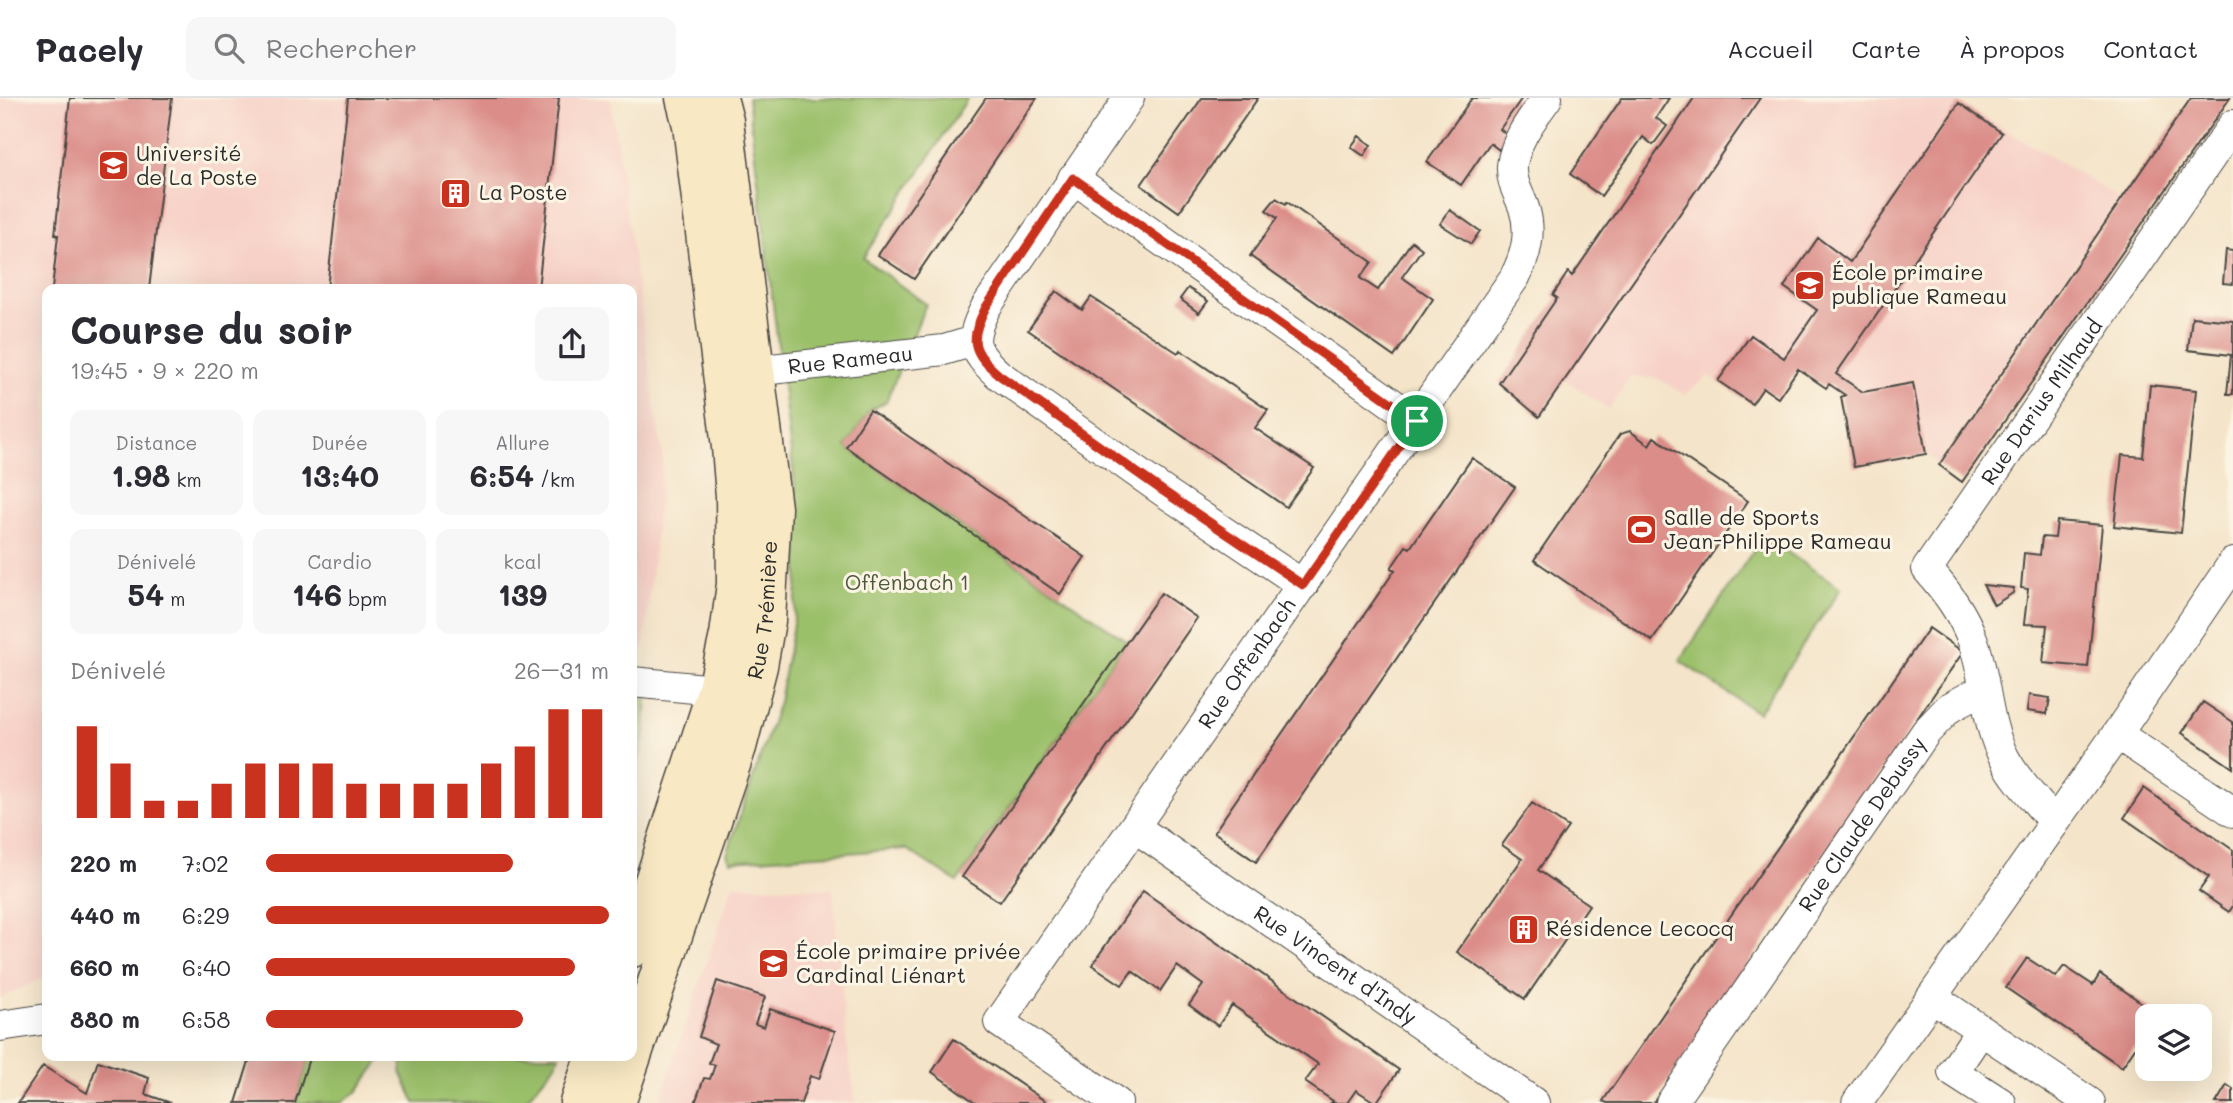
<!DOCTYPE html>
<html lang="fr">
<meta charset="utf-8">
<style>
body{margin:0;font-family:Mali,sans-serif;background:#f7f7f7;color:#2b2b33;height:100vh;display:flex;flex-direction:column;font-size:26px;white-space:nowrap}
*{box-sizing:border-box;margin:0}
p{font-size:23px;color:#7c7c81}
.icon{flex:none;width:38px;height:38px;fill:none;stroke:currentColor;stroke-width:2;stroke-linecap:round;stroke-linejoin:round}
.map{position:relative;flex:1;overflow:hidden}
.details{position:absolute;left:42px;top:186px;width:595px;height:777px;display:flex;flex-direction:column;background:#fff;border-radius:14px;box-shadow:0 7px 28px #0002}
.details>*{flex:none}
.tools{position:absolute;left:2135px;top:906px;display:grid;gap:14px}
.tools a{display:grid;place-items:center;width:77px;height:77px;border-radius:14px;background:#fff;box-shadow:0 7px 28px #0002;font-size:35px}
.pin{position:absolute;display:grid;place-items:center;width:60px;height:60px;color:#fff;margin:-30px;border:4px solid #fff;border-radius:50%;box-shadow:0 2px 7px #0007}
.round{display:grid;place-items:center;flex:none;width:74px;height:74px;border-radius:14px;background:#f7f7f7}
.summary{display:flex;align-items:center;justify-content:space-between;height:119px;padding:0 28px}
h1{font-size:38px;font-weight:700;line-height:52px}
.stats{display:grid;grid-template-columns:repeat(3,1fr);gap:10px;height:119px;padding:7px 28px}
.stats div{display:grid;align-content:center;border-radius:14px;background:#f7f7f7;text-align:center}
.stats b{font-size:30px;font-weight:700}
.stats small{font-size:19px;font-weight:400}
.stats p{font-size:19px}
.chart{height:196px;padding:14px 28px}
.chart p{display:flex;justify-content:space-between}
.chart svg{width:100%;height:126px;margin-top:7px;stroke:#c8321e;stroke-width:6}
ul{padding:0 28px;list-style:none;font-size:23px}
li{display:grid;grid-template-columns:112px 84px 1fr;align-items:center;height:52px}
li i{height:18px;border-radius:9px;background:#c8321e}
header{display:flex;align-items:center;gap:42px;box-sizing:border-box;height:98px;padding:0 35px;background:#fff;border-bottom:2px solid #e1e1e2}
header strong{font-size:33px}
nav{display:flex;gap:38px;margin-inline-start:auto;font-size:24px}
.search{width:490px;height:63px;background:#f7f7f7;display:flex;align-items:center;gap:18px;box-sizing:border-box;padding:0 24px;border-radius:14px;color:#7c7c81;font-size:26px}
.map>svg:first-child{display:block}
.built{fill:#f7d1c7}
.green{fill:#9bc06a;stroke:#63764a;stroke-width:2}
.building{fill:#db8d89}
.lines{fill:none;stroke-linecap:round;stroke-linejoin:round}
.minor-casing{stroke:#494743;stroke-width:32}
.secondary-casing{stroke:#494743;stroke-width:41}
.minor{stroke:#fff;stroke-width:30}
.secondary{stroke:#f8e8c3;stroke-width:38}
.route-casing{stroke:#fff;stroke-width:14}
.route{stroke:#c8321e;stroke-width:9}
.labels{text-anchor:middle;stroke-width:6;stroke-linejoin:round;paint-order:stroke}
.poi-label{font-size:21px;fill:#2b2b2b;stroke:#fcf5e5;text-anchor:start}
.street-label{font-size:21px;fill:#2b2b2b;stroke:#fcf5e5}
.park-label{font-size:21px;fill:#4d583e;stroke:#fcf5e5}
</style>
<header>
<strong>Pacely</strong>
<div class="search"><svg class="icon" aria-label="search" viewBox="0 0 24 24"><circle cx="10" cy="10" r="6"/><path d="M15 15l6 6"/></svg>Rechercher</div>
<nav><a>Accueil</a><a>Carte</a><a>À propos</a><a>Contact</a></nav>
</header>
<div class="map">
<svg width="2233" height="1005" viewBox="0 0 2233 1005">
<rect width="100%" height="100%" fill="#fcf5e5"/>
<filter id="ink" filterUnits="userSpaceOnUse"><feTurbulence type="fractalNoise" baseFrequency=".0143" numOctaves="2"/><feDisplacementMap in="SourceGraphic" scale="14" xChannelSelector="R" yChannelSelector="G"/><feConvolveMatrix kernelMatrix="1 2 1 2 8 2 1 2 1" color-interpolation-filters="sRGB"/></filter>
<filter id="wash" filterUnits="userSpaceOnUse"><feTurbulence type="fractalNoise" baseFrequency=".00686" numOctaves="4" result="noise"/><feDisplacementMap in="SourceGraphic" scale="28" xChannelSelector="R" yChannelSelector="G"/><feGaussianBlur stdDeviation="1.57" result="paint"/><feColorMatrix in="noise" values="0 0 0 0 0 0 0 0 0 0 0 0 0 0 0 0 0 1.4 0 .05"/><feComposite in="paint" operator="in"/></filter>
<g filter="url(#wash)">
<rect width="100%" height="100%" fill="#f4e4c9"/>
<path class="built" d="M0,0H610L663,363L644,550L632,549V191H47V878L0,900Z
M1694,0H1952L2119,100L1937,366L1926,356L1854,369L1841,299L1844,297L1829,287L1826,290L1799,271L1778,300L1763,290L1752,306L1709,277L1685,297L1657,280L1630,279L1609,311L1565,282L1539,319L1499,285L1557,200L1553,197L1568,174L1572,177Z
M733,787L833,791L846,940L856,1005H659Z"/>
<path class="green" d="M748,0H968L863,160L926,206L886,304L870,312L846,349L1127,543L957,784L906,751L730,763L727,756L779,604L794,521L798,478L796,396Z
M1763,438L1841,490L1758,615L1680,563Z
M632,600H647L645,636L632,692Z
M310,957H351L357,959L359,957H384L357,994L341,1005H295Z
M404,957H559L556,966L523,1005H415L401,974Z"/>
<g id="blocks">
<path class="building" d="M70,0H172L149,191H52L58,137H55Z
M348,0H559L538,191H327Z
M986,0H1037L914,181L878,157Z
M1202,0H1258L1179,114L1141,87Z
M1472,0H1522L1500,31L1508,38L1499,52L1490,45L1461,87L1427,64Z
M1622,0H1669L1656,20L1667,28L1653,47L1643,39L1601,98L1570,76Z
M1694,0H1760L1539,319L1499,285L1557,200L1553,197L1568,174L1572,178Z
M2191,0H2230L1962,384L1939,367Z
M1959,5L2002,35L1836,276L1863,294L1913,285L1926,356L1854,369L1841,299L1845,297L1829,286L1826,290L1798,271L1778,300L1763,290L1752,306L1718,283L1751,237L1784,260L1817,212L1784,189L1818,140L1850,164Z
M1359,38L1371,47L1364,58L1351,49Z
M1276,100L1286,106L1287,104L1372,164L1360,180L1378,192L1412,143L1422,151L1402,179L1433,201L1394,259L1250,158L1277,120L1266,112Z
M1450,112L1480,133L1471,146L1440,126Z
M2226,152L2233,153V186L2223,185Z
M1188,190L1208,203L1199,215L1180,201Z
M1056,193L1082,212L1091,199L1178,255L1180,252L1268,312L1255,330L1314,370L1286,409L1028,232Z
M2192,219L2233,223V296H2227L2231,257L2188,252Z
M2150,287L2196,292L2181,435L2114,428L2122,357L2143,359Z
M870,312L1085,459L1060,496L846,349Z
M1630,333L1649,347L1654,339L1748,403L1652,543L1534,462L1620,336Z
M1472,360L1515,389L1256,764L1214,734L1395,472L1391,470L1406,448L1410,450Z
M2057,423L2102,427L2088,569L2043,565L2047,527L2024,526L2028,491L2021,490L2024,455L2040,457L2042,439L2055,440Z
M1983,487L2014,490L2013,495L1994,507Z
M1161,495L1197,520L1000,804L962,779Z
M1929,530L1963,554L1653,1005H1607L1603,1003Z
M2029,597L2050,600L2047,616L2027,613Z
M2203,604L2233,624V670L2182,635Z
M2144,690L2233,752V808L2229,814L2199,793L2209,779L2124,720Z
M1532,705L1568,729L1538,772L1589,807L1525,901L1457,854L1522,761L1502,747Z
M1143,793L1399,972L1376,1005L1356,992L1347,1005H1331L1333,1003L1305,984L1318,966L1232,907L1218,928L1189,907L1203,887L1177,868L1160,893L1132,873L1122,887L1092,867Z
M2027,860L2056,879L2064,868L2093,887L2100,876L2158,916L2156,919H2147V932L2122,969L2006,890Z
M717,883L765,899L755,926L764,929L770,911L835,933L819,981L810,978L801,1005H695L704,980L710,981L715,967L709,965L716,946L699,939Z
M954,941L1007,977L1048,1005H976L932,974Z
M251,957H310L295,1005H236Z
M98,963L149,980L145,996L171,1005H18L43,968L87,995Z
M2227,987L2233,991V1005H2216Z"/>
</g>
</g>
<g filter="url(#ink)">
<use href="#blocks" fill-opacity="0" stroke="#494743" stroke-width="2"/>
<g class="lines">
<defs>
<g id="minor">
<path d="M1129,0L986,209C969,242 971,252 999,277L1163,393L1303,487"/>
<path d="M1073,80L1417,323"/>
<path id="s1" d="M735,275L944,252L974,243"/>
<path d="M632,584L736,594"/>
<path d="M2117,636L2233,714"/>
<path id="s2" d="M2054,725C2038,704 2017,684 2005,661C1985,625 1987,581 1973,543C1963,515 1946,493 1927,471L2233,27"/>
<path id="s3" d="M1136,730L1534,1005"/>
<path d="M1932,899L2090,1005"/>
<path d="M0,928L47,921"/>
<path d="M1981,932L1953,974L2001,1005"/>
<path id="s4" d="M1117,1005L999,924L1515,179C1526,157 1532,135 1524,110C1519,96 1511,84 1512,68C1515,42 1532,21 1547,0"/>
<path id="s5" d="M1671,1005L1926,634L1949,610L1984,591"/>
<path d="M1857,1005L2117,636L2233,465"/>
</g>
<g id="secondary">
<path d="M632,850L717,591L729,537L736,486L735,398L731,349L692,27L685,0"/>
<path d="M579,1005L595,957"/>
<path id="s6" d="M616,1005L737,649L758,568L766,523L772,410L724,23L718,0"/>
</g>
</defs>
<use href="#minor" class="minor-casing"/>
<use href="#secondary" class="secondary-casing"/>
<use href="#minor" class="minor"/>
<use href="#secondary" class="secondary"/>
</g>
</g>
<g class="lines" filter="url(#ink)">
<defs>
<path id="route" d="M1073,80L1417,323L1303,487L1163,393L999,277C971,253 969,242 986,209Z"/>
</defs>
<use href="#route" class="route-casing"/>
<use href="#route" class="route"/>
</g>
<defs>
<symbol id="university-square" viewBox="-11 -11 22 22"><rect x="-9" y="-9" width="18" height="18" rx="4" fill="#c8321e" stroke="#fcf5e5"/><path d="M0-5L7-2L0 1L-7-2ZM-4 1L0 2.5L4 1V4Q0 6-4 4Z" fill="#fff"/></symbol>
<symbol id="building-square" viewBox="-11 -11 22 22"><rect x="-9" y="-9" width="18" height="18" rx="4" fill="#c8321e" stroke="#fcf5e5"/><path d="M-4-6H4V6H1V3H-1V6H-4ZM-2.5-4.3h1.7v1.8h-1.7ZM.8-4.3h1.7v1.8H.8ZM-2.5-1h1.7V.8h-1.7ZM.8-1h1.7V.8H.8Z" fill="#fff"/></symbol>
<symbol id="school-square" viewBox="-11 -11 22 22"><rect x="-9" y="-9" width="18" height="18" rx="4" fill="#c8321e" stroke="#fcf5e5"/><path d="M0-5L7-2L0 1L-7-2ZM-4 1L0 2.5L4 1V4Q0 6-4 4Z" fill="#fff"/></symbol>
<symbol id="stadium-square" viewBox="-11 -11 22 22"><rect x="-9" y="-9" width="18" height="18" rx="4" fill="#c8321e" stroke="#fcf5e5"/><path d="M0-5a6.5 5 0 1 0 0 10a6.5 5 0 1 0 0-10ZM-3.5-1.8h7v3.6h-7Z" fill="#fff"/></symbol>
</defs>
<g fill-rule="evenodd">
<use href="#university-square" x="96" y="50" width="35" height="35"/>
<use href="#building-square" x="438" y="78" width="35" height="35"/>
<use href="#school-square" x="1792" y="170" width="35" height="35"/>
<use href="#stadium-square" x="1624" y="414" width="35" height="35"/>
<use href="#building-square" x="1506" y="814" width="35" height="35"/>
<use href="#school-square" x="756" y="848" width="35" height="35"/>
</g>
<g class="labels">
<g class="poi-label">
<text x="136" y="63">Université<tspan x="136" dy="24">de La Poste</tspan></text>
<text x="479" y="102">La Poste</text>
<text x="1832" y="182">École primaire<tspan x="1832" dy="24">publique Rameau</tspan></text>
<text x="1664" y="427">Salle de Sports<tspan x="1664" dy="24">Jean-Philippe Rameau</tspan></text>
<text x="1546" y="838">Résidence Lecocq</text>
<text x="796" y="861">École primaire privée<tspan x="796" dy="24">Cardinal Liénart</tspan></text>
</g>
<g class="street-label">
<text dy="7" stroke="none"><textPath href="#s1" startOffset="116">Rue Rameau</textPath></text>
<text dy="7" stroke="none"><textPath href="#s2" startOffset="492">Rue Darius Milhaud</textPath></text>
<text dy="7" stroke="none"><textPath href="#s6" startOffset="516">Rue Trémière</textPath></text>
<text dy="7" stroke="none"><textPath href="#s4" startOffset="579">Rue Offenbach</textPath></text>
<text dy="7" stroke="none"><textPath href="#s5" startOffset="338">Rue Claude Debussy</textPath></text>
<text dy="7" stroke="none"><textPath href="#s3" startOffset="242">Rue Vincent d'Indy</textPath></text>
</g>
<g class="park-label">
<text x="907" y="492">Offenbach 1</text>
</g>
</g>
</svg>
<div class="tools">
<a><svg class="icon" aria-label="layers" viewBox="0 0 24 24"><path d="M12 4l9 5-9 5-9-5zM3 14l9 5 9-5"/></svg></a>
</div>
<div class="pin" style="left:1417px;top:323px;background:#1e9e55"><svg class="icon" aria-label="arrive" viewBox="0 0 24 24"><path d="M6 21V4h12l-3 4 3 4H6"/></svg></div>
<section class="details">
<div class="summary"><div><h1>Course du soir</h1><p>19:45 · 9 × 220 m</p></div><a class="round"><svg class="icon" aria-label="share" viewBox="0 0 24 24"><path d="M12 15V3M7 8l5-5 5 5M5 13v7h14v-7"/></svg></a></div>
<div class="stats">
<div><p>Distance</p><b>1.98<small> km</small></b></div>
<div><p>Durée</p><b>13:40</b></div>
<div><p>Allure</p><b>6:54<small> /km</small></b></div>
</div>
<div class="stats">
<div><p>Dénivelé</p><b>54<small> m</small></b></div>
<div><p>Cardio</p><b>146<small> bpm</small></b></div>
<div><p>kcal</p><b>139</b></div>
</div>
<div class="chart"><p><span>Dénivelé</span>26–31 m</p>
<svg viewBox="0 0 160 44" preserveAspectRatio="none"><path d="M5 44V12M15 44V25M25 44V38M35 44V38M45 44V32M55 44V25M65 44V25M75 44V25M85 44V32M95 44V32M105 44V32M115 44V32M125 44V25M135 44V19M145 44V6M155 44V6"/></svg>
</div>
<ul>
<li><b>220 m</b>7:02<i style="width:72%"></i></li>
<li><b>440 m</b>6:29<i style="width:100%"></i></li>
<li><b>660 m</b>6:40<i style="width:90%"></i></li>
<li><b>880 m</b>6:58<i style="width:75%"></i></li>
</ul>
</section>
</div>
